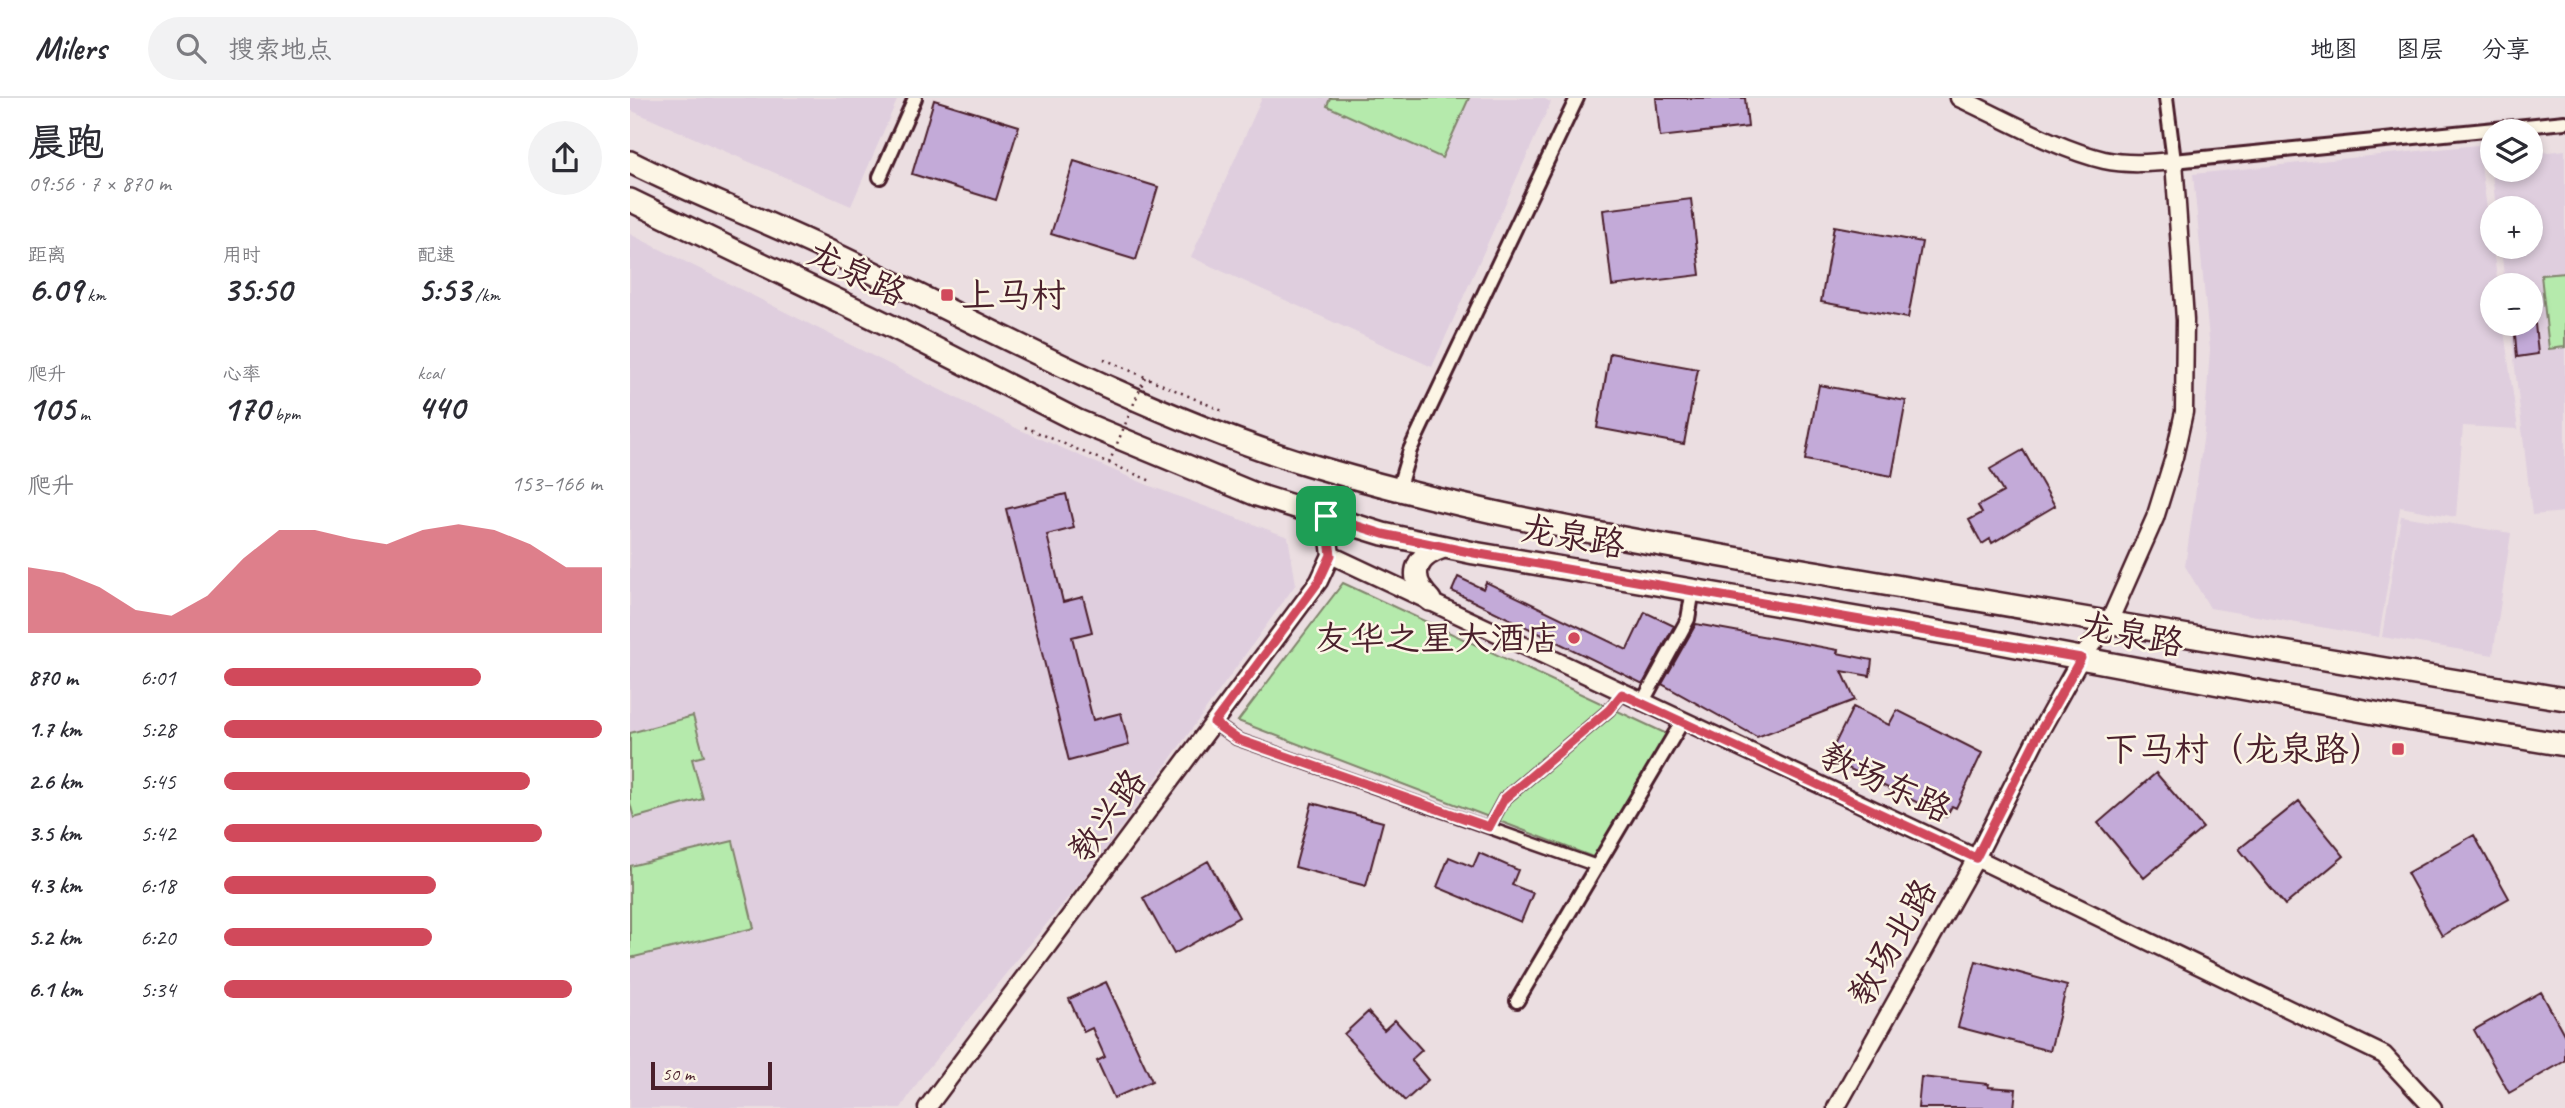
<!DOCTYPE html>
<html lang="zh">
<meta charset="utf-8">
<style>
body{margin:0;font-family:Caveat,"LXGW WenKai TC",sans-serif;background:#f2f2f3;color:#2b2b33;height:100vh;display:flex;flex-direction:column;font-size:26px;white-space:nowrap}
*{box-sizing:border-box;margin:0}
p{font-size:23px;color:#7c7c81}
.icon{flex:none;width:38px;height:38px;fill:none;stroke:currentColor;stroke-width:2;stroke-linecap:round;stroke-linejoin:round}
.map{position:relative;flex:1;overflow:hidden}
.sheet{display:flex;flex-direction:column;background:#fff;width:630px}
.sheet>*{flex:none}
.tools{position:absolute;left:1850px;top:21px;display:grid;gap:14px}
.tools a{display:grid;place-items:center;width:63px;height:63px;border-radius:50%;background:#fff;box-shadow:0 4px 10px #0003;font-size:35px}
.scale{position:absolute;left:21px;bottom:18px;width:121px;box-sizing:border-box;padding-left:7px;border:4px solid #4a1f2b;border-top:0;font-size:19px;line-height:24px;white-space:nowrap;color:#4a1f2b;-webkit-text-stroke:5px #fcf5e5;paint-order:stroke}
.pin{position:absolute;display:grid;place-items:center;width:60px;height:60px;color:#fff;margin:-30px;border-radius:14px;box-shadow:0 4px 10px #0006}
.round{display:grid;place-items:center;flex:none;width:74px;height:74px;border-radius:37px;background:#f2f2f3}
.head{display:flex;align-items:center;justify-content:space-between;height:119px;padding:0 28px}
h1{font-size:38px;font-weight:700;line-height:52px}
.metrics{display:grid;grid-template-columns:repeat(3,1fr);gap:10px;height:119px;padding:7px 28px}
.metrics div{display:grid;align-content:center}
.metrics b{font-size:35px;font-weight:700}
.metrics small{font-size:19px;font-weight:400}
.metrics p{font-size:19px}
.chart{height:196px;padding:14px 28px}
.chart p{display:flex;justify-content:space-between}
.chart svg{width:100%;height:126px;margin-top:7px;fill:#d1495b;opacity:.7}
ul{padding:0 28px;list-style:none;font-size:23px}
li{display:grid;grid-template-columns:112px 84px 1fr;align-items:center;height:52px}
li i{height:18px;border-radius:9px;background:#d1495b}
header{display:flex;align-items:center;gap:42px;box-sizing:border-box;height:98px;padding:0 35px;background:#fff;border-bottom:2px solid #e1e1e2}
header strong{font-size:33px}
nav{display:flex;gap:38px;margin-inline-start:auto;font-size:24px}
.search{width:490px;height:63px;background:#f2f2f3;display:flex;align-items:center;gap:18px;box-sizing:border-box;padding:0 24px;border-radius:38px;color:#7c7c81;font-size:26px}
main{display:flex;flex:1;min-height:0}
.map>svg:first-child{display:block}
.built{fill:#dfcede}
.green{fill:#b5eaac;stroke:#80846c;stroke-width:2}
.building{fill:#c3aad8;stroke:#4a1f2b;stroke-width:2}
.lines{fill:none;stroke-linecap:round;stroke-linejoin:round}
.pedestrian-casing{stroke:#4a1f2b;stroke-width:15}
.minor-casing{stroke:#4a1f2b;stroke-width:18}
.tertiary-casing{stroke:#4a1f2b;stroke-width:21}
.primary-casing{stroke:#4a1f2b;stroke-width:26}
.path{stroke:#4a1f2b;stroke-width:2.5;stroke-dasharray:2 5;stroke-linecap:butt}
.pedestrian{stroke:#fcf5e5;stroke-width:10}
.minor{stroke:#fcf5e5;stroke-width:12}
.tertiary{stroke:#fcf5e5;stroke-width:16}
.primary{stroke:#fcf5e5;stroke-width:21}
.path-bridge{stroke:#4a1f2b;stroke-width:2.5;stroke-dasharray:2 5;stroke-linecap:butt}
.route-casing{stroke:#fff;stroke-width:14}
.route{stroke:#d1495b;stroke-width:9}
.poi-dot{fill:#d1495b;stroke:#fcf5e5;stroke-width:2.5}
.labels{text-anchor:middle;stroke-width:5;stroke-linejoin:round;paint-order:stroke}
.street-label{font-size:35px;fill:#4a1f2b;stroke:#fcf5e5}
.poi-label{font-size:35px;fill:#4a1f2b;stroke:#fcf5e5;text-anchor:end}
</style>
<header>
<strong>Milers</strong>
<div class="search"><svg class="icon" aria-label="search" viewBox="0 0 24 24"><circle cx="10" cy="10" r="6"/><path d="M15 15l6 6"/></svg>搜索地点</div>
<nav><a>地图</a><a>图层</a><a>分享</a></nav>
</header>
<main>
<section class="sheet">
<div class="head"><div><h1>晨跑</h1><p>09:56 · 7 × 870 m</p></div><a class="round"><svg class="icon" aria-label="share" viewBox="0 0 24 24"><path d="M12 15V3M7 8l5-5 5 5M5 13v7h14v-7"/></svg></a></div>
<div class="metrics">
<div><p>距离</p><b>6.09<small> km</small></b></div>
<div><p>用时</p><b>35:50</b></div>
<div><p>配速</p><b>5:53<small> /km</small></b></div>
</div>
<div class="metrics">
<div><p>爬升</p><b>105<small> m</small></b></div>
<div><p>心率</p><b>170<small> bpm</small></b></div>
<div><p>kcal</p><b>440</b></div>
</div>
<div class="chart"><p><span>爬升</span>153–166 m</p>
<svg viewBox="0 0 160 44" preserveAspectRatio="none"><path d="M0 44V21L10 23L20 28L30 36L40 38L50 31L60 18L70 8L80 8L90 11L100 13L110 8L120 6L130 8L140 13L150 21L160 21V44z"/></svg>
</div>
<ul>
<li><b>870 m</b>6:01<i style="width:68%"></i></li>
<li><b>1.7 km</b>5:28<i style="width:100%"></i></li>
<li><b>2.6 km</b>5:45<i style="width:81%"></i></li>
<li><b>3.5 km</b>5:42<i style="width:84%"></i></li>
<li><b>4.3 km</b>6:18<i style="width:56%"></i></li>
<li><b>5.2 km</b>6:20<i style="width:55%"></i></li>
<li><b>6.1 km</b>5:34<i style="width:92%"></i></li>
</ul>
</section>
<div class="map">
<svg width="1935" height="1010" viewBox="0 0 1935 1010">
<rect width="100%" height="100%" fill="#ebdee1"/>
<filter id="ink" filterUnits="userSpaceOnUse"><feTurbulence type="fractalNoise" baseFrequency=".0143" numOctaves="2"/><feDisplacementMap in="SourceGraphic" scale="14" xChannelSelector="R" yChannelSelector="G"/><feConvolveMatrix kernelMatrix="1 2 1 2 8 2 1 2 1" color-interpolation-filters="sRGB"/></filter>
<g filter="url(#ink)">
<path class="built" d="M0,0H268L221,108L0,12Z
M632,0H913L921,4L802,269L561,159Z
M1848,47L1868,187H1862V226H1873L1888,331L1833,328L1826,419L1770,409L1749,539L1580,510L1555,468L1574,335L1580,251L1563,76Z
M1935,52V414L1902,417L1880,226H1900V187H1875L1871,149H1900V110H1866L1860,60L1862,72H1900L1901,56Z
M0,136L388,331L520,388L658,439L666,486L459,774L292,978L271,1010H0Z
M1771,418L1881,435L1863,557L1752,539Z"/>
<path class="green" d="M700,0H839L812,60L697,8Z
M1935,175V249L1919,251L1911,177Z
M713,485L1037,636L963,759L608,623Z
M63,618L74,658L62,661L73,701L4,720L0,705V635Z
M103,743L124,830L0,860V768Z"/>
<path class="building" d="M1026,0H1115L1118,29L1030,39Z
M304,2L389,28L366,102L282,76Z
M444,63L528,89L506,162L421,136Z
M1061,101L1070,177L982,188L973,112Z
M1204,128L1292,144L1278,220L1191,204Z
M1884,226H1905L1908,256L1887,259Z
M980,255L1068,271L1054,346L967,330Z
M1189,287L1276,303L1262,378L1175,362Z
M1393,352L1425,408L1362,445L1360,441L1352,446L1339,422L1352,415L1348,408L1373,394L1360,371Z
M436,396L444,430L417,437L433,504L453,499L462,534L442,539L463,622L491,615L499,647L439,663L376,411Z
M828,479L853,491L856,484L997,552L1015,514L1044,528L1013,586L822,493Z
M1066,526L1208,552L1207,555L1242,562L1240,578L1212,573L1225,602L1127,639L1032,586Z
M1223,609L1259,627L1267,612L1352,655L1326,710L1322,708L1316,719L1198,660Z
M1526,675L1573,730L1514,780L1468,725Z
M1669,703L1714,758L1655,807L1609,751Z
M682,705L753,724L736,788L665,769Z
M1844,737L1879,800L1812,838L1777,775Z
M849,755L888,772L882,787L903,795L891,824L807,789L819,759L843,769Z
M578,763L609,819L544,856L513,800Z
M1346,863L1437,888L1420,953L1328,929Z
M476,884L522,983L484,1000L467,963L475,959L462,930L454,934L439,901Z
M1911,894L1935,938V963L1879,995L1844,932Z
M738,914L754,932L765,922L792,952L781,962L798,982L775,1003L714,936Z
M1291,979L1359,986L1358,989L1386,991L1384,1010H1288Z"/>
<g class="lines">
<defs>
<path id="pedestrian" d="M584,625L607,641L967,768
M859,729L874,701L979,612L992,596"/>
<path id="minor" d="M1536,0L1544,63L1935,24
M250,79L285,0
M768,392L780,352L947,0
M1012,605L1058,521L1063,492
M887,903L1052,624"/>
<path id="tertiary" d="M696,418L701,457
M701,457L1346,760L1754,957L1803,1010
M297,1010L689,483L701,457
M1206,1010L1346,760L1407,639L1451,560L1478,526L1525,420L1544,359L1554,314L1555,222L1544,63C1521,65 1497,67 1474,62C1427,51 1373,20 1329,0"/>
<path id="primary" d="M0,64C69,99 143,125 213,160C362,232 509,313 667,363C845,418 1030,447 1213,479C1454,521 1694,561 1935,601
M0,102L271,233L448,323L627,397L753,436L844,455L1338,539L1782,622L1935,647
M800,502C778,479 783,459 814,449"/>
</defs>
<use href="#pedestrian" class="pedestrian-casing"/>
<use href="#minor" class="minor-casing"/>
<use href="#tertiary" class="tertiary-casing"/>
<use href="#primary" class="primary-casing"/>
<path class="path" d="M474,261L595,314
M395,329L521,383"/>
<use href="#pedestrian" class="pedestrian"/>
<use href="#minor" class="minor"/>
<use href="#tertiary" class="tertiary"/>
<use href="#primary" class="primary"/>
<path class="path-bridge" d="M479,365L515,279"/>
</g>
</g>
<g class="lines" filter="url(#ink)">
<defs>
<path id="route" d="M696,418L753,436L844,455L1451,560L1407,639L1346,760L992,596L979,612L874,701L859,729L607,641L584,625L689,483L701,457Z"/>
</defs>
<use href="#route" class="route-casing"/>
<use href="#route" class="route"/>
</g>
<g class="poi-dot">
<rect x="310" y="190" width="14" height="14" rx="3.5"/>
<circle cx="944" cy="540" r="7"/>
<rect x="1761" y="644" width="14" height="14" rx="3.5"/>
</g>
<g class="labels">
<g class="street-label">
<text transform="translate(227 175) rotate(26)" y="12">龙泉路</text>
<text transform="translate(943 438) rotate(10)" y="12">龙泉路</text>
<text transform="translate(1502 536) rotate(11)" y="12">龙泉路</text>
<text transform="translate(1256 684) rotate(25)" y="12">教场东路</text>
<text transform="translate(477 717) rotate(-54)" y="12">教兴路</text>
<text transform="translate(1262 844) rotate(-60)" y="12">教场北路</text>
</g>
<g class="poi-label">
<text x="331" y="209" text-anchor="start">上马村</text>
<text x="930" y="552">友华之星大酒店</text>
<text x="1754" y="663">下马村（龙泉路）</text>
</g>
</g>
</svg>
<div class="tools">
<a><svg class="icon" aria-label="layers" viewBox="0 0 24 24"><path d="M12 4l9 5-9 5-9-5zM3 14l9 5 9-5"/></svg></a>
<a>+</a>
<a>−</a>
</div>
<div class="scale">50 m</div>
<div class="pin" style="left:696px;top:418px;background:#1e9e55"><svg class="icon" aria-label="arrive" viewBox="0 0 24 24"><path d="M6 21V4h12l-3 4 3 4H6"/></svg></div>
</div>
</main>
